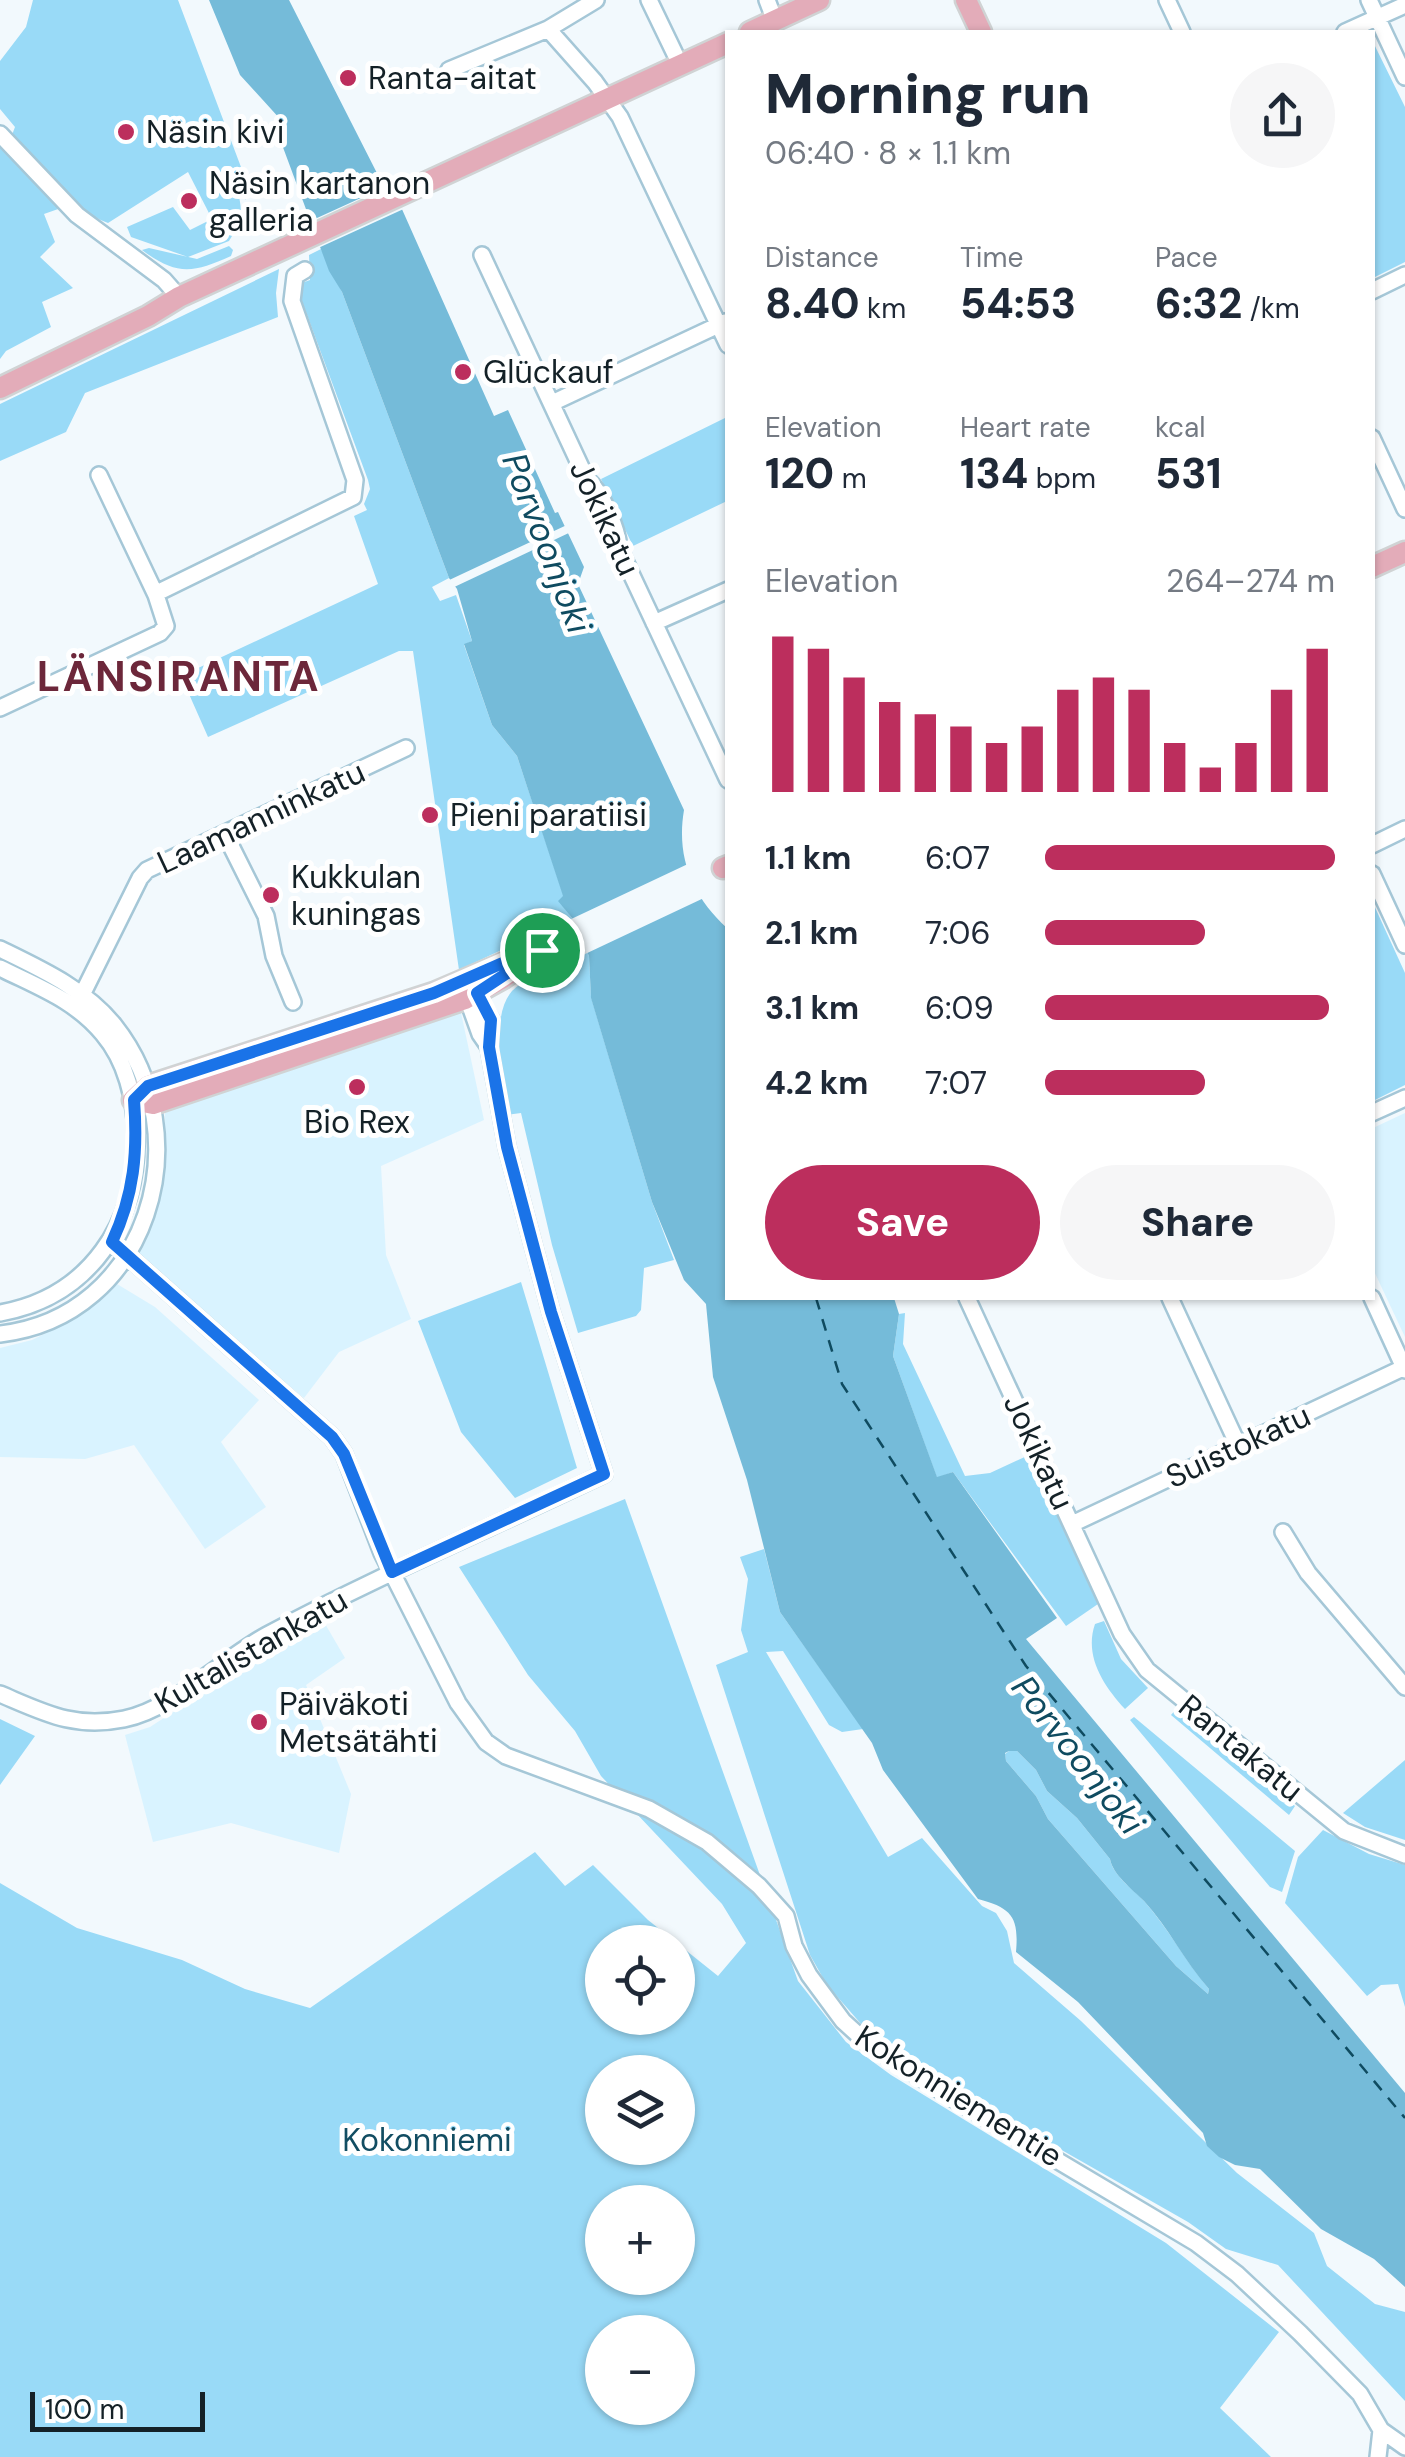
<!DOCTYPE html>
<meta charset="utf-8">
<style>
body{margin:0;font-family:"DM Sans",sans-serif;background:#f6f6f7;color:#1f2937;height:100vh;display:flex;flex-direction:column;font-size:38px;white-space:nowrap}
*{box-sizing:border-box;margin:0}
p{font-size:32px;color:#747a83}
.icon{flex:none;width:55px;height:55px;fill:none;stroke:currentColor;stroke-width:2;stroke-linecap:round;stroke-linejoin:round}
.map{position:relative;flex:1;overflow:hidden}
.side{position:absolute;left:725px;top:30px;width:650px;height:1270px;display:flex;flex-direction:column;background:#fff;border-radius:0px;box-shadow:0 2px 8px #0004}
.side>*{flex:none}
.buttons{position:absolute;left:585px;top:1925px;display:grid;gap:20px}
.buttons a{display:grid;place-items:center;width:110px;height:110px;border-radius:50%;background:#fff;box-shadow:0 2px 8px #0004;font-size:50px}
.scale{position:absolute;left:30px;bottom:25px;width:175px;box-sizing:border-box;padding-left:10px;border:5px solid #142127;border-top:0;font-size:28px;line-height:35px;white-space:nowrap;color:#142127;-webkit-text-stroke:8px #fff;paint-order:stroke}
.pin{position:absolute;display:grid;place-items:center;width:85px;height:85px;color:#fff;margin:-42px;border:5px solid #fff;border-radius:50%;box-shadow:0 2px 10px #0007}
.round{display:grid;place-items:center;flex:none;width:105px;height:105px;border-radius:52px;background:#f6f6f7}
.headline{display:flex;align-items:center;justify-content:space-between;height:170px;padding:0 40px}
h1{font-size:55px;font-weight:800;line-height:75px}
.metrics{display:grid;grid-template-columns:repeat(3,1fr);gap:15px;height:170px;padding:10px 40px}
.metrics div{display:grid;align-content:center}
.metrics b{font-size:42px;font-weight:800}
.metrics small{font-size:28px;font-weight:400}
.metrics p{font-size:28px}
.chart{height:280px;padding:20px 40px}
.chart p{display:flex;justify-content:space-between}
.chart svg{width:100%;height:180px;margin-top:10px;stroke:#bc2e5d;stroke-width:6}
.cta{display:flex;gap:20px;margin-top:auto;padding:20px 40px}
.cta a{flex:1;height:115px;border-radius:60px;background:#bc2e5d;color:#fff;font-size:40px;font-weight:800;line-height:115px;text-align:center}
.cta a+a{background:#f6f6f7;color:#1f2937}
ul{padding:0 40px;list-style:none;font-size:32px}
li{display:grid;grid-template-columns:160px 120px 1fr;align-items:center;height:75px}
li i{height:25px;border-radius:12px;background:#bc2e5d}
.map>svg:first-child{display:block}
.built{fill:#d9f3ff}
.green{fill:#99daf7;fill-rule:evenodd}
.water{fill:#75bbd9;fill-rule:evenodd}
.pier{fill:#f2f9fd}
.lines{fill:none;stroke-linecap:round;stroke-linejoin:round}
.ferry{stroke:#0f4b60;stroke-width:2.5;stroke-dasharray:12 10;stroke-linecap:butt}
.minor-casing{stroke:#a5c7d7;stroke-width:20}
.major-casing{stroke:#d0d3d4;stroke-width:25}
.minor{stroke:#fff;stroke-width:15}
.major{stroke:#e3acb9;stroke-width:20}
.route-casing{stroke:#fff;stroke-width:20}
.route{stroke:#1a73e8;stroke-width:12}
.poi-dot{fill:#bc2e5d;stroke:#fff;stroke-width:4}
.labels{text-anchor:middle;stroke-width:10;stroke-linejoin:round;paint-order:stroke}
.poi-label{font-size:32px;fill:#142127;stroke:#fff;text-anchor:start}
.street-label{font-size:32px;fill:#142127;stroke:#fff}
.park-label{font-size:32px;fill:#124d62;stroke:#fff}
.water-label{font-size:35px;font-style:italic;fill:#0f4b60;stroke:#fff}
.district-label{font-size:42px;font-weight:bold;letter-spacing:2.5px;fill:#6c273a;stroke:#fff}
</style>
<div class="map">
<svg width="1405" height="2457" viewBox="0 0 1405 2457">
<rect width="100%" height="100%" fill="#f2f9fd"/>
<path class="built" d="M460,1008L484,1120L381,1166L386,1255L411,1319L339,1352L304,1398L132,1256L156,1205L164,1174L165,1107Z
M1405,1113V1337L1372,1267L1373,1128Z
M117,1284L155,1307L259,1400L221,1442L266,1507L205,1549L134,1445L85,1459L0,1457V1348L32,1340L72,1320Z
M324,1622L345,1658L306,1685L351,1794L339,1853L231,1823L153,1842L125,1735L150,1727L264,1653Z"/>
<path class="green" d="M33,0H178L247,183L246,200L233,173C240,204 248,212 229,241L188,257L131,237L127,227L173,207L190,230L212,219L188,172L108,223C69,208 39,169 10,140L15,127L0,109V61L26,27Z
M1372,40L1405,107V262L1373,278Z
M0,147L61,208L44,214L55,242L40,257L73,288L42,302L51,327L6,351L0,359Z
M229,246L233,250L231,256C193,273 177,276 142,250L149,248L197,259Z
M321,249L342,292L449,578L432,587L440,601L456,595L472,641L464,645L492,725L517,756L564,897L559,901L572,918L589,956L591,997L652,1202L674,1260L644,1268L641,1310L636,1316L578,1333L552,1245L521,1113L507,1115C503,1084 489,1017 512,991C522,980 541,975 554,971L538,933L459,970L413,651H399L208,737L181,676L378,584L354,516L367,510L364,504L370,489L368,480L296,285L310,280L309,255Z
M279,269L276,293L278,317L85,393L66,432L0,461V404Z
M727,417V501L633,546L601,479Z
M1373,903L1405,973V1085L1373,1101Z
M521,1282L577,1468L515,1498L461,1432L418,1321Z
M905,1313L903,1344L965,1476L990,1473L1029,1455L1098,1604L1066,1626L953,1472L937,1478L893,1356L899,1314Z
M625,1499L798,1981L846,2042L891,2075L1166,2243L1279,2332L1220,2408L1271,2457H0V1883L77,1928L182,1960L245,1989L310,2008L535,1852L565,1886L593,1865L648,1920L676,1942H602V2018H678V1944L718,1976L746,1943L722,1904L601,1776L575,1731L528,1675L459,1567ZM602,2072H678V2148H602ZM602,2202H678V2278H602ZM602,2332H678V2408H602Z
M764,1549L780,1612L863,1729L842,1732L829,1725L783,1651L766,1652L888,1857L922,1838L982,1906L996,1913L1007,1931L1014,1963L1081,2021L1237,2173L1314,2233L1327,2266L1375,2304L1405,2312V2401L1278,2265L1226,2249L1188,2222L942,2082L862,2025L827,1985L810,1955L716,1665L748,1652L741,1630L748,1579L740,1557Z
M1104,1621L1121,1659L1148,1688L1125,1709C1103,1685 1084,1656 1095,1624Z
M1177,1708L1295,1806L1289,1815L1171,1715Z
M1134,1717L1295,1851L1282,1892L1270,1887L1130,1720Z
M0,1719L35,1736L0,1785Z
M1009,1751H1017L1036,1770L1047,1791L1077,1818L1110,1859C1113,1876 1133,1889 1144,1901C1169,1929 1185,1961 1209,1989L1208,1994L1176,1966L1048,1819L1036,1796L1006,1761L1005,1754Z
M1405,1760V1840L1365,1827L1343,1813Z
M1323,1830L1369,1854L1405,1865V2007L1398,1984L1381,1985L1367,1996L1285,1903L1298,1857Z"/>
<path class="water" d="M209,0H289L382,183L389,180L494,416L508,410L555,513L558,512L584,567L578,584L684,810C676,857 692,896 727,928L728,1298H894L899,1314L893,1356L937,1477L953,1472L1057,1618L1026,1639L1405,2093V2287L1374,2259L1321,2229L1260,2169L1235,2165L1219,2157L1207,2146L1203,2133L1078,2002L1016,1952C1019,1917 1012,1908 978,1899L883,1770L872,1743L780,1612L747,1480L713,1377L706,1304L684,1280L652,1202L591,998L589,956L572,918L558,901L563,896L517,756L492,725L464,644L472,641L457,589L449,578L342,292L329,271L281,142V120L240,75ZM1009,1751H1017L1036,1770L1047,1791L1077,1818L1110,1859C1113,1875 1132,1889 1144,1901C1169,1928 1184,1961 1209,1989L1208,1994L1176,1966L1048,1819L1036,1796L1006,1761L1005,1753Z"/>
<path class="pier" d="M396,182L408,207L316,249L306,223Z
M569,524L573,531L450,589L445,582Z
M690,863L706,897L583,955L567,921Z"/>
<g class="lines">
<path class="ferry" d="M816,1298L842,1384L1026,1666L1405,2118"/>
<defs>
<path id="minor" d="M649,0L675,54
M767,0L775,21
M1167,0L1182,32
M1369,0L1405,77
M548,29L595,82L620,117L728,345
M1345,32L1405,5
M449,70L548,29L596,0
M0,134L77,215L164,280L179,297
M482,255L586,478C602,493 617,526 619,548L728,780
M1372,291L1405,275
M552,403L725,322
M1372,438L1405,509
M99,475L156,595
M654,623L728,590
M0,708L160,633L166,626L156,595L159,592L353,497L355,480L292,301L295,276L305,270
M225,834L266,916L274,956L293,1002
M1372,845L1405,829
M1372,874L1405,945
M0,949C41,969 85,989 114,1025C202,1136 149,1317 0,1334
M0,968C38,987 75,1000 103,1034C126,1061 135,1099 136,1134C139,1222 90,1297 0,1313
M465,992L480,1034L489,1047
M78,1003L140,878L147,870L406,748
M1372,1113L1405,1098
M111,1241L332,1437L344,1454L382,1553L458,1703L486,1742L506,1756L649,1809L707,1842L759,1886L786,1916L794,1946L809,1975L843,2021L866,2042L954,2099L1196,2243L1237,2274L1300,2333L1360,2394L1381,2430L1405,2447
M967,1298L1122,1634L1147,1670L1344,1831L1405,1855
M1170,1298L1238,1445
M1372,1298L1405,1370
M1072,1524L1405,1367
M1283,1532L1308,1573L1405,1687
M0,1694C45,1713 74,1729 124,1719C173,1709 223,1659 267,1635C377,1576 491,1528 604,1474L551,1312L507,1147L489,1047L491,1020L471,987
M1378,2457L1381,2430"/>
<path id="major" d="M966,0L981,32
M750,32L819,0
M0,388L148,316L179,297L728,43
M1372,567L1405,552
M723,868L728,866
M133,1100L153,1104L465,999L503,978L542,950
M133,1100L148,1086L434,993L521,956"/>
</defs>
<use href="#minor" class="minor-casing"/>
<use href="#major" class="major-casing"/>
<use href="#minor" class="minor"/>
<use href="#major" class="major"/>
</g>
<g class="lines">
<defs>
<path id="route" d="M542,950L477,993L491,1020L489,1047L507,1147L551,1312L604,1474L392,1572L344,1454L332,1437L112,1242C134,1195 138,1152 134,1100L148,1086L434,993L514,958Z"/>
</defs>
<use href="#route" class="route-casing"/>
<use href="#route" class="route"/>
</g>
<g class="poi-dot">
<circle cx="348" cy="78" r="10"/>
<circle cx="126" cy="132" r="10"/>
<circle cx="189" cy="201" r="10"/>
<circle cx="463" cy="372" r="10"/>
<circle cx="430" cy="815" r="10"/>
<circle cx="271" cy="895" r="10"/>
<circle cx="357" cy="1087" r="10"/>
<circle cx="259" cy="1722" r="10"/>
</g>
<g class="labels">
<g class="poi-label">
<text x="368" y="89">Ranta-aitat</text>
<text x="146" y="143">Näsin kivi</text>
<text x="209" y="194">Näsin kartanon<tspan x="209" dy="37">galleria</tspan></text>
<text x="483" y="383">Glückauf</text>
<text x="450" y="826">Pieni paratiisi</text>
<text x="291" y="888">Kukkulan<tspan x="291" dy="37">kuningas</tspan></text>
<text x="357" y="1133" text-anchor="middle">Bio Rex</text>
<text x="279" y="1715">Päiväkoti<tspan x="279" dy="37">Metsätähti</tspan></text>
</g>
<g class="street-label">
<text transform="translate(605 518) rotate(65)" y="11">Jokikatu</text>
<text transform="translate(261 817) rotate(-25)" y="11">Laamanninkatu</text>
<text transform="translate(1238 1446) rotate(-25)" y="11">Suistokatu</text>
<text transform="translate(1039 1452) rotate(65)" y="11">Jokikatu</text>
<text transform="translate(251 1651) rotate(-30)" y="11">Kultalistankatu</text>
<text transform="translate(1241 1748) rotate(39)" y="11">Rantakatu</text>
<text transform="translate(959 2096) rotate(32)" y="11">Kokonniementie</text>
</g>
<g class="park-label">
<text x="427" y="2151">Kokonniemi</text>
</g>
<g class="water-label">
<text transform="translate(547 543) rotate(69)" y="12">Porvoonjoki</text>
<text transform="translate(1078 1755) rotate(52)" y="12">Porvoonjoki</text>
</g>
<g class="district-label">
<text x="179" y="691">LÄNSIRANTA</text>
</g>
</g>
</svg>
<div class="buttons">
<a><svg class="icon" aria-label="locate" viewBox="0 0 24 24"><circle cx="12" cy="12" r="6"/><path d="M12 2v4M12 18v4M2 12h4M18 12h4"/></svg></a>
<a><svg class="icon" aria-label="layers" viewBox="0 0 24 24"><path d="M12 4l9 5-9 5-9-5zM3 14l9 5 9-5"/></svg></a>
<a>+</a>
<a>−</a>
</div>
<div class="scale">100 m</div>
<div class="pin" style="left:542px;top:950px;background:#1e9e55"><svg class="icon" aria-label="arrive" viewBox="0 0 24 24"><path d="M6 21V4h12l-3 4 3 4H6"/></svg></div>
<section class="side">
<div class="headline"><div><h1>Morning run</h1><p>06:40 · 8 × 1.1 km</p></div><a class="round"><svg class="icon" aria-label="share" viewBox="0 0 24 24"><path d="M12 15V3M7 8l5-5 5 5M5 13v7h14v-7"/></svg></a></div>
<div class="metrics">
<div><p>Distance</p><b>8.40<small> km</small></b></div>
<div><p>Time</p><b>54:53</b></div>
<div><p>Pace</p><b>6:32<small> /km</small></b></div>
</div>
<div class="metrics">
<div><p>Elevation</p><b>120<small> m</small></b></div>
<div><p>Heart rate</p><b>134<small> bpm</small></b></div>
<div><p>kcal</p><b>531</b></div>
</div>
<div class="chart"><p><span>Elevation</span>264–274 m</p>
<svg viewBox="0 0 160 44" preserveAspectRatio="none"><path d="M5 44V6M15 44V9M25 44V16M35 44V22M45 44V25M55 44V28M65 44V32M75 44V28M85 44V19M95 44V16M105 44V19M115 44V32M125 44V38M135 44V32M145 44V19M155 44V9"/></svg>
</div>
<ul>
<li><b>1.1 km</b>6:07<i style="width:100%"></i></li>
<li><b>2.1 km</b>7:06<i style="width:55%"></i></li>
<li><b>3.1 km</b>6:09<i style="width:98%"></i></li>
<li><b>4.2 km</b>7:07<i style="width:55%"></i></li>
</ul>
<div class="cta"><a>Save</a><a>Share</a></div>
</section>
</div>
